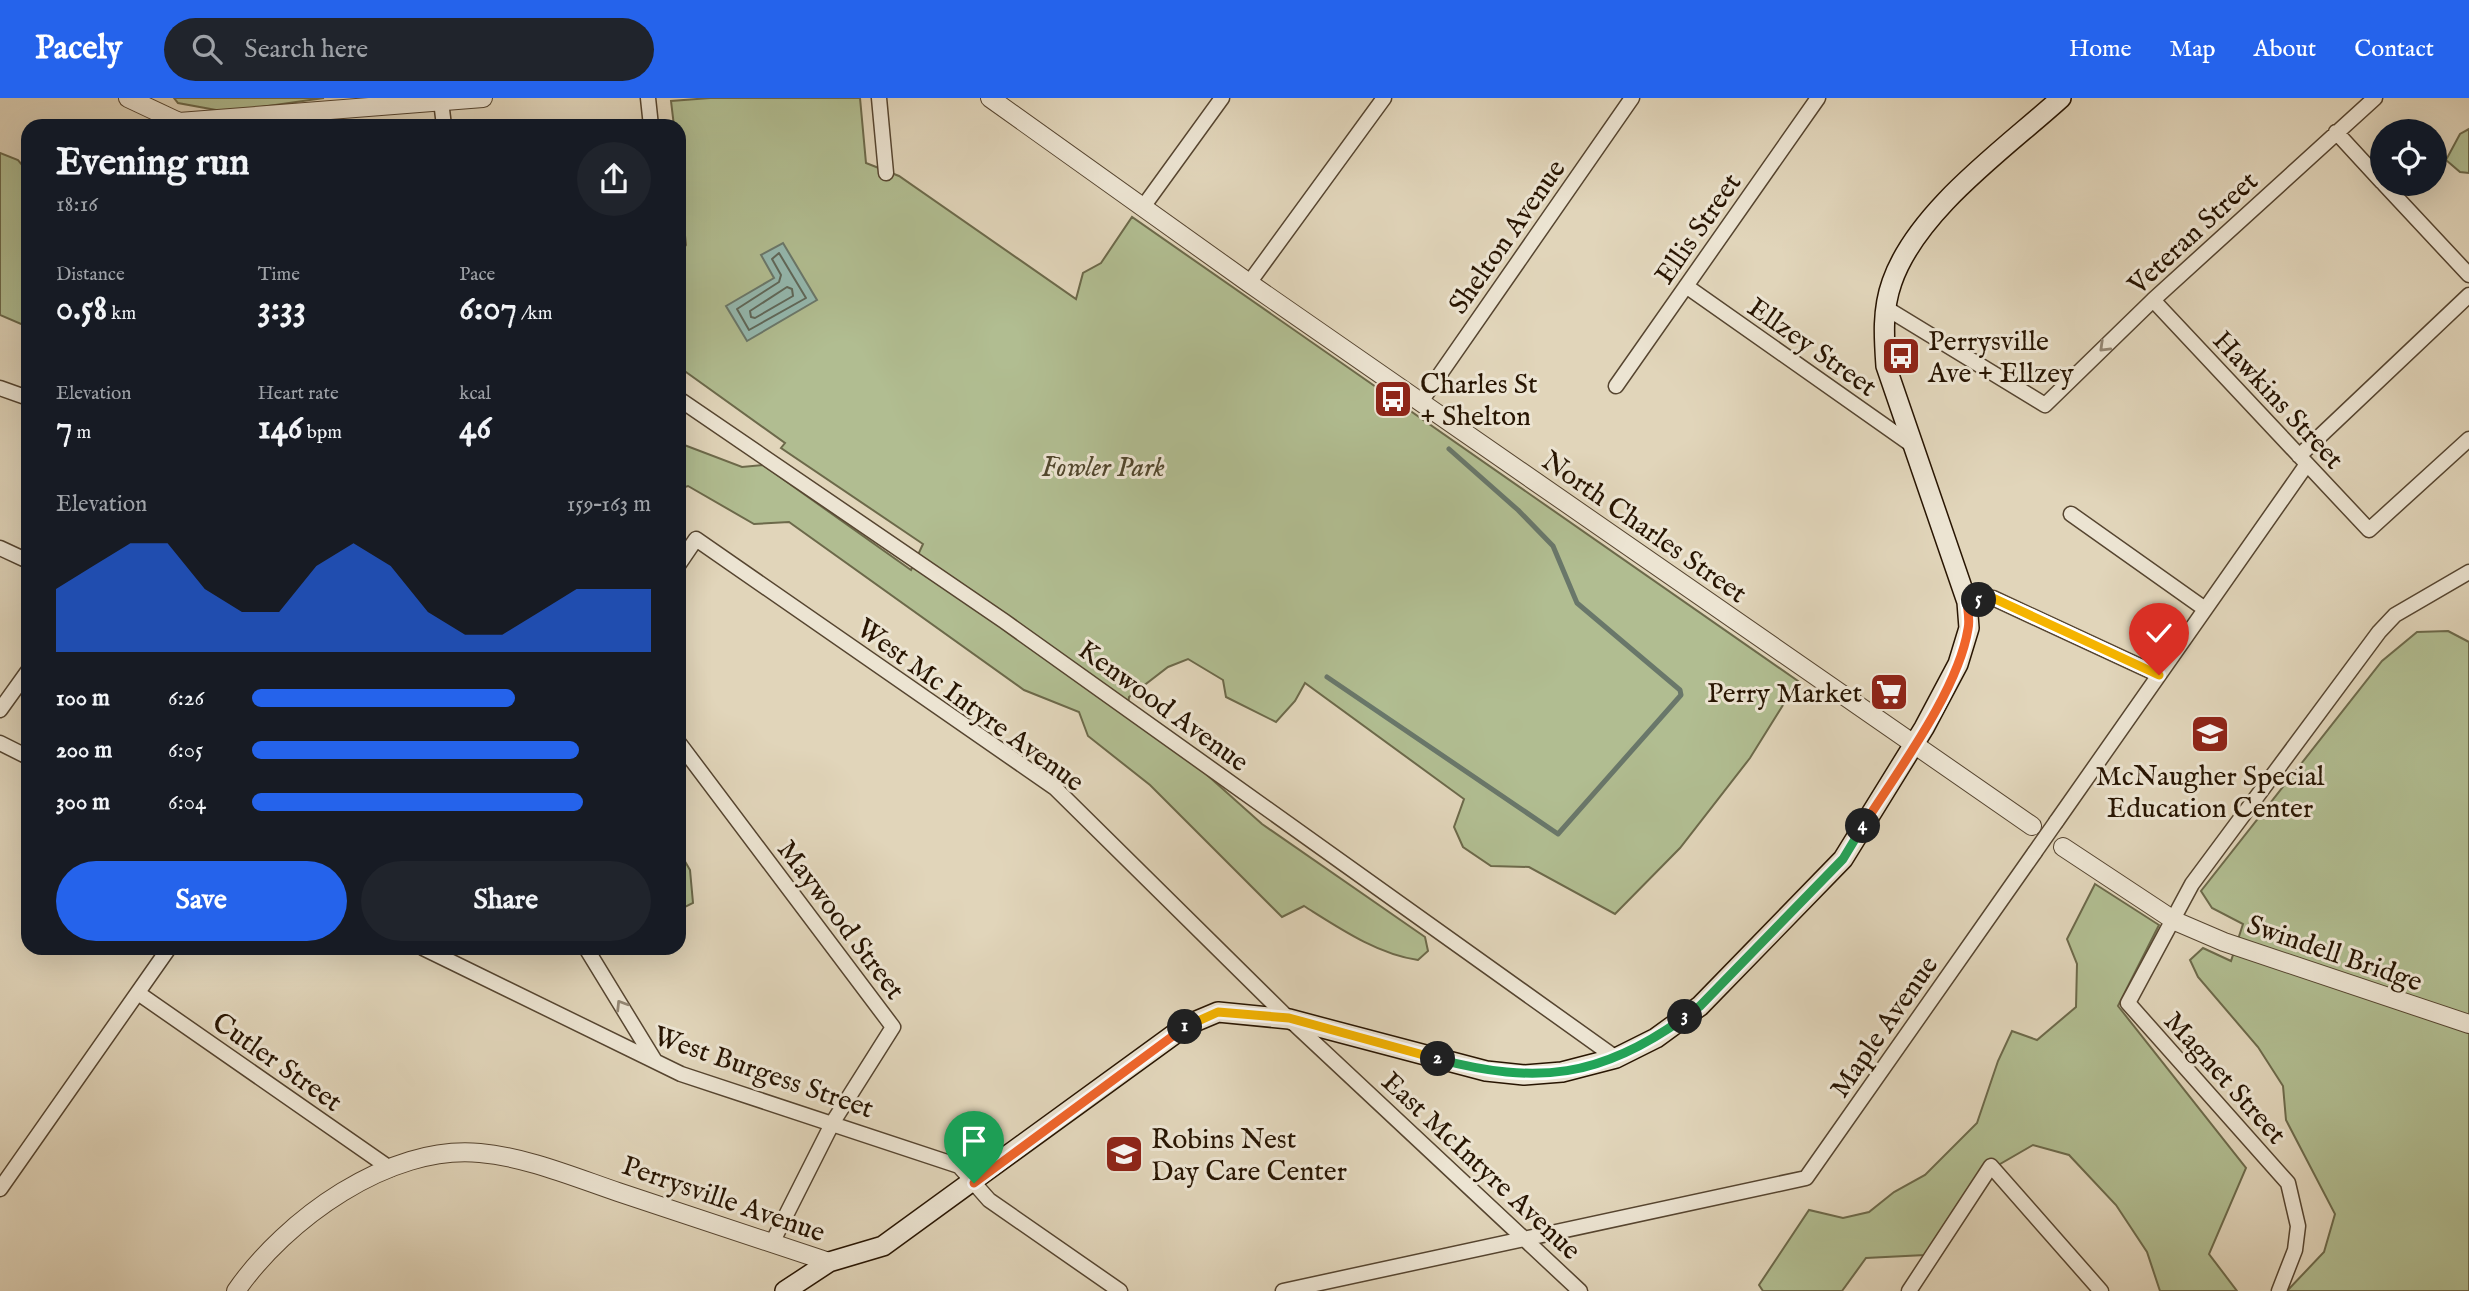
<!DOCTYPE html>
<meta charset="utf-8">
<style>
body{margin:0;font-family:"IM FELL English",serif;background:#20242c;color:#f1f3f6;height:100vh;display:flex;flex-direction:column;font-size:26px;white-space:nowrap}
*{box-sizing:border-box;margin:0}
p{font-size:23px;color:#9ea1a6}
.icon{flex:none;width:38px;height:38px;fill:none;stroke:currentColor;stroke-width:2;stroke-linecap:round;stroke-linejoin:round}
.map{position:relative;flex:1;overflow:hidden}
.drawer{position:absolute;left:21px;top:21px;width:665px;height:836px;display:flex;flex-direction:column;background:#171b24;border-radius:21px;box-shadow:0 7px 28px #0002}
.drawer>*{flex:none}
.tools{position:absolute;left:2370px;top:21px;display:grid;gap:14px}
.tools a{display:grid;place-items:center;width:77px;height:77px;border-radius:50%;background:#171b24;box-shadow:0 7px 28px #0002;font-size:35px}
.pin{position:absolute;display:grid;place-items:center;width:60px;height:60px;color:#fff;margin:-72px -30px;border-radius:50% 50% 50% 0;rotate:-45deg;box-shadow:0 0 7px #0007}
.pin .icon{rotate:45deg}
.km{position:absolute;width:35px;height:35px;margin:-18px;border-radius:50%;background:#222;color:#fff;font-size:19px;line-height:35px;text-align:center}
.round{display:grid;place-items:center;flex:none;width:74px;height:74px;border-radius:37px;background:#20242c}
.summary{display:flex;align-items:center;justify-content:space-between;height:119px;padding:0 35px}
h1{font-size:38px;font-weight:800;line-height:52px}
.figures{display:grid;grid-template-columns:repeat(3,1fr);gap:10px;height:119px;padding:7px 35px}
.figures div{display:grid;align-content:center}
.figures b{font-size:35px;font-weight:800}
.figures small{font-size:19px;font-weight:400}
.figures p{font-size:19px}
.chart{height:196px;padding:14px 35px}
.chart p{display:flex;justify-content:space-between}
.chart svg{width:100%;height:126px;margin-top:7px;fill:#2563eb;opacity:.7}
.cta{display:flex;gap:14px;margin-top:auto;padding:14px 35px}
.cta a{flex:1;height:80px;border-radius:42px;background:#2563eb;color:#fff;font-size:28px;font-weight:800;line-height:80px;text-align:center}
.cta a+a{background:#20242c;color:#f1f3f6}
ul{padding:0 35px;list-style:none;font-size:23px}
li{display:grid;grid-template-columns:112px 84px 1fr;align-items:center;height:52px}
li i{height:18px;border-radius:9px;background:#2563eb}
header{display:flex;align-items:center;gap:42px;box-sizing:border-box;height:98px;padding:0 35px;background:#2563eb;color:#fff}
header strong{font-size:33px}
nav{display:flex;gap:38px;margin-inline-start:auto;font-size:24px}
.search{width:490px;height:63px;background:#20242c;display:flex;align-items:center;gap:18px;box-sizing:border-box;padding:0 24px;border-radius:38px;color:#9ea1a6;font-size:26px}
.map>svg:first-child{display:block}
.green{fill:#b1bd91;stroke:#6c694a;stroke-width:2}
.water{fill:#94b9b0;stroke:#69776a;stroke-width:2}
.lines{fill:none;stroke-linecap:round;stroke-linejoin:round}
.shore{stroke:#5e6759;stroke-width:2}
.stream{stroke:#69776a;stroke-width:5}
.minor-casing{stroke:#564530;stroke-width:17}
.tertiary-casing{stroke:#564530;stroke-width:20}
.secondary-casing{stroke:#281502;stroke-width:22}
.minor{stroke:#ece4d2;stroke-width:14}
.tertiary{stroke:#ece4d2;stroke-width:18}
.secondary{stroke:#ece4d2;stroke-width:19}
.minor-bridge-casing{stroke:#564530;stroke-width:17;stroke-linecap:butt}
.minor-bridge{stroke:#ece4d2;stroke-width:14}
.oneway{stroke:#948774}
.split-1-casing{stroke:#fff;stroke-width:14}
.split-2-casing{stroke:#fff;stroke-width:14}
.split-3-casing{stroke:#fff;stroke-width:14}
.split-4-casing{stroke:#fff;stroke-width:14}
.split-5-casing{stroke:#fff;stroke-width:14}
.split-6-casing{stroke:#fff;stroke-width:14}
.split-1{stroke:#f0652b;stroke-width:9}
.split-2{stroke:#f5b400;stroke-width:9}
.split-3{stroke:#22a559;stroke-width:9}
.split-4{stroke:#22a559;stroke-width:9}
.split-5{stroke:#f0652b;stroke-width:9}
.split-6{stroke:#f5b400;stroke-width:9}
.labels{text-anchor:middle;stroke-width:6;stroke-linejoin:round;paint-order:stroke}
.street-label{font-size:28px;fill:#281502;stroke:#ece4d2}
.poi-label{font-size:28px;fill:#281502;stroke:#ece4d2;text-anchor:start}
.park-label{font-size:28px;font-style:italic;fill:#51472d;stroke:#ece4d2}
</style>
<header>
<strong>Pacely</strong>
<div class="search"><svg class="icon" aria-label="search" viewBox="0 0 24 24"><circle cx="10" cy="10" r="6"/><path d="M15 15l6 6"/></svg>Search here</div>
<nav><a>Home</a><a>Map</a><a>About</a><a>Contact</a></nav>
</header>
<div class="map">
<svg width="2469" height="1193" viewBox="0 0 2469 1193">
<rect width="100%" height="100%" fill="#e1d5ba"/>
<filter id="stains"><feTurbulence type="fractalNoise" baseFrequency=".00286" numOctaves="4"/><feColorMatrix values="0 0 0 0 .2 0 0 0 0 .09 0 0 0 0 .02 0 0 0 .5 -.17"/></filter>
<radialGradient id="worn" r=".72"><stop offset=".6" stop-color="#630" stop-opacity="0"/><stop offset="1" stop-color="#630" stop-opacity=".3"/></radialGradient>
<path class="green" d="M174,0H324L227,14L178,5Z
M710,0H860L866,65L899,78L1076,201L1083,175L1101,165L1132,119L1798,583L1750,660L1680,750L1615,816L1529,769L1491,768L1463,749L1454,729L1464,701L1305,585L1295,603L1276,624L1226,599L1223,582L1188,561L1168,569L1129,599L1127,614L1197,668L1262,726L1425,839L1428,853L1418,862C1377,856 1339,830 1304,808L1282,819L1150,687L1088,638L1079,614L1024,592L789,424L754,426L688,388L679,391V345L742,369L763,367L911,472L923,446L781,350L785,345L679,269V157L686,147L679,79V28H674L671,3Z
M2469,31V75L2460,74L2446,62L2460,36Z
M0,55L18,62L28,74V229L0,217Z
M2448,533L2469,544V1193H2287L2324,1154L2335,1116L2286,1022L2283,988L2258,949L2198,879L2190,862L2203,850L2231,863L2243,826L2212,810L2201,793L2382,563L2417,534Z
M679,753L690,772L693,805L679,812Z
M2095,786L2159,827L2118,908L2246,1070L2209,1156L2237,1193H2160L2147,1154L2116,1107L2069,1057L2033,1047L1976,1080L1925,1157L1866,1160L1842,1193H1763L1759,1187L1809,1112L1843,1120L1869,1114L1894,1094L1925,1077L1977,1025L1998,963L2012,933L2037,942L2076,909L2077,866L2067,841Z"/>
<path class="water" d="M783,145L817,202L747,243L726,208L774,180L761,157Z"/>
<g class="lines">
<path class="shore" d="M779,155L806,200L749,232L737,211L779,184L781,177L772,161Z
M787,189L792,191L793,198L755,220L751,219L750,213Z"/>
<path class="stream" d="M1327,579L1558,736L1681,597L1680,592L1577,505L1553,448L1518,412L1449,351"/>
<defs>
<path id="minor" d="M648,0L651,28
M879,0L886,75
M441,3L444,28
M2336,34L2382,84
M2384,86L2469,177
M1143,109L1222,0
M1249,185L1384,0
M1686,188L1912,347
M2153,202L2369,432L2469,341
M1886,210L2045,307L2153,202L2375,0
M1616,288L1818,0
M0,290L28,300
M679,301L1004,523L1616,960
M1420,305L1632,0
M2299,358L2469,197
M2071,416L2205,511
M0,450L28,463
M679,466L696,441L1055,690L1289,921L1580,1193
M1967,504L1993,500L2159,577
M0,612L28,573
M0,645L28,659
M679,645L893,929L833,1024L772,1145
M2056,724L2307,366
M423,850L681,976L959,1068L989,1102L1120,1193
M586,850L655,963
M138,895L391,1071
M0,1091L169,850
M1283,1193L1806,1080L2035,754
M1909,1193L1991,1068L2101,1193
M2279,1193L2295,1152L2298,1128L2288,1085L2128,905L2192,786L2379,534L2395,517L2469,474"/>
<path id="tertiary" d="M128,0L179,24L483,0
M990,0L1249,185L2032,728
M2063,749L2175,823L2224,844L2469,926
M236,1193C285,1122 389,1046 480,1055C526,1059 574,1079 618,1094C688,1117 758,1141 829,1164"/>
<path id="secondary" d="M785,1193L829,1164L883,1148L1187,927L1218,914L1289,921L1486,973L1524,977L1562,974L1616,960L1656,940L1700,908L1843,761L1924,630L1958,566L1969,530L1967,504L1886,268C1884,240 1882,212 1892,184C1917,112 2006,50 2061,0"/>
</defs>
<use href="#minor" class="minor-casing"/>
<use href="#tertiary" class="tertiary-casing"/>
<use href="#secondary" class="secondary-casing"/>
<use href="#minor" class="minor"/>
<use href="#tertiary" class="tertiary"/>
<use href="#secondary" class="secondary"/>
<defs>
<path id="minor-bridge" d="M2035,754L2056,724"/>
</defs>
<use href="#minor-bridge" class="minor-bridge-casing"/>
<use href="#minor-bridge" class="minor-bridge"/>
</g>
<defs><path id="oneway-chevron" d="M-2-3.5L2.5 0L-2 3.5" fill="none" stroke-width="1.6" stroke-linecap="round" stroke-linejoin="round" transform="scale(1.75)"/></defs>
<g class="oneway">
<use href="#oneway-chevron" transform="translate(2104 249) rotate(136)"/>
<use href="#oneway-chevron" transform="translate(621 907) rotate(-122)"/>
</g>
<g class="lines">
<defs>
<path id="split-1" d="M974,1085L1185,929"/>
<path id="split-2" d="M1185,929L1218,914L1289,920L1438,961"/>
<path id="split-3" d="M1438,961C1537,987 1601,980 1685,919"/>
<path id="split-4" d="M1685,919L1700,908L1843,761L1863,728"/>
<path id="split-5" d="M1863,728C1897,674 1958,593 1968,531C1970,523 1968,513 1967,504L1979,502"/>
<path id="split-6" d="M1979,502L1993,500L2159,577"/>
</defs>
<use href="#split-1" class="split-1-casing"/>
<use href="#split-2" class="split-2-casing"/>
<use href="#split-3" class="split-3-casing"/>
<use href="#split-4" class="split-4-casing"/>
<use href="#split-5" class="split-5-casing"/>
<use href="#split-6" class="split-6-casing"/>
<use href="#split-1" class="split-1"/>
<use href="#split-2" class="split-2"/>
<use href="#split-3" class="split-3"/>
<use href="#split-4" class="split-4"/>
<use href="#split-5" class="split-5"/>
<use href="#split-6" class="split-6"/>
</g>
<defs>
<symbol id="bus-square" viewBox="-11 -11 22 22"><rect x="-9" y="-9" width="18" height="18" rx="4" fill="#8f2418" stroke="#ece4d2"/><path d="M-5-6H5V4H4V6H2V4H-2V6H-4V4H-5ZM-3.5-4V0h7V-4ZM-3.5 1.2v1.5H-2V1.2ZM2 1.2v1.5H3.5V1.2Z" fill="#fff"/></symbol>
<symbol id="supermarket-square" viewBox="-11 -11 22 22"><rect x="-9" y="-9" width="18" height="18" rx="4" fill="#8f2418" stroke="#ece4d2"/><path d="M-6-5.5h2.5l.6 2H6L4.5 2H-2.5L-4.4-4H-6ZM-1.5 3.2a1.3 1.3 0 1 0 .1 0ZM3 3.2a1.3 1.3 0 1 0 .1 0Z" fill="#fff"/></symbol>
<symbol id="school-square" viewBox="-11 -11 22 22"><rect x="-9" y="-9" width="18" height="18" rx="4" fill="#8f2418" stroke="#ece4d2"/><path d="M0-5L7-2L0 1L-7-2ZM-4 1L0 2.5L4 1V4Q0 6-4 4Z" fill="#fff"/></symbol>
</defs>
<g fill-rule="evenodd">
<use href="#bus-square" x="1879" y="236" width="44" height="44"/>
<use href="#bus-square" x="1371" y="279" width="44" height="44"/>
<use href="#supermarket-square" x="1867" y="572" width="44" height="44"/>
<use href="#school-square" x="2188" y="614" width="44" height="44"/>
<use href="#school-square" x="1102" y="1034" width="44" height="44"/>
</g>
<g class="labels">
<g class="street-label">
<text transform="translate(1697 130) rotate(-55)" y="10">Ellis Street</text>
<text transform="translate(2192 134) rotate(-43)" y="10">Veteran Street</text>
<text transform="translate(1506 138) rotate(-55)" y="10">Shelton Avenue</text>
<text transform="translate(1813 248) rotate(35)" y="10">Ellzey Street</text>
<text transform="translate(2279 301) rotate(47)" y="10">Hawkins Street</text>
<text transform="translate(1645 428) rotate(35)" y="10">North Charles Street</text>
<text transform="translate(971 606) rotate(36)" y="10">West Mc Intyre Avenue</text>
<text transform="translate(1164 607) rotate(36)" y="10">Kenwood Avenue</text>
<text transform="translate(842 821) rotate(53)" y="10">Maywood Street</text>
<text transform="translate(2335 854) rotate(19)" y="10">Swindell Bridge</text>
<text transform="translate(1883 928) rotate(-55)" y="10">Maple Avenue</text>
<text transform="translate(278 963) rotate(35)" y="10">Cutler Street</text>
<text transform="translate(764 973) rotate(19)" y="10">West Burgess Street</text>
<text transform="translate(2226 979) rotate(48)" y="10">Magnet Street</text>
<text transform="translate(1482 1067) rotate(43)" y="10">East McIntyre Avenue</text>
<text transform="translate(724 1100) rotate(19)" y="10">Perrysville Avenue</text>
</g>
<g class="poi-label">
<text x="1928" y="252">Perrysville<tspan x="1928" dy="32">Ave + Ellzey</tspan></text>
<text x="1420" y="295">Charles St<tspan x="1420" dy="32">+ Shelton</tspan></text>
<text x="1862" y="604" text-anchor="end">Perry Market</text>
<text x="2210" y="687" text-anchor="middle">McNaugher Special<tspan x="2210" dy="32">Education Center</tspan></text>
<text x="1151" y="1050">Robins Nest<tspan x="1151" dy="32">Day Care Center</tspan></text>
</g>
<g class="park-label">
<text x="1103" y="378">Fowler Park</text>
</g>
</g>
<rect width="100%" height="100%" filter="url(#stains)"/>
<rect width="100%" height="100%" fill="url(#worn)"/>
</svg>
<div class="tools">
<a><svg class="icon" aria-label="locate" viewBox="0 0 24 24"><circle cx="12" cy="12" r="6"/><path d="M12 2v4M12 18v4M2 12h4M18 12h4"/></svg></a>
</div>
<div class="pin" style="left:974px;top:1085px;background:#1e9e55"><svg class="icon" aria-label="arrive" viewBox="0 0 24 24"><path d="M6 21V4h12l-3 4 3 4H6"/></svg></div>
<div class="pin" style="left:2159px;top:577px;background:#d93025"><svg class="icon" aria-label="check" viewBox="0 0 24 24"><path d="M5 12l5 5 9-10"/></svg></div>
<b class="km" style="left:1185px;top:929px">1</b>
<b class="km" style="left:1438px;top:961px">2</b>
<b class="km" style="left:1685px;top:919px">3</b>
<b class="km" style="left:1863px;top:728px">4</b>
<b class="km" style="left:1979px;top:502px">5</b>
<section class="drawer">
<div class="summary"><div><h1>Evening run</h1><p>18:16</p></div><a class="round"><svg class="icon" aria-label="share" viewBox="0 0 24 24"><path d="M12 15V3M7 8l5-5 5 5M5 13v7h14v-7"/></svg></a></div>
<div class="figures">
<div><p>Distance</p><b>0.58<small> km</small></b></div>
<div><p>Time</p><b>3:33</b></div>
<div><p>Pace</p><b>6:07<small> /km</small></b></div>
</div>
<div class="figures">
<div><p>Elevation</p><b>7<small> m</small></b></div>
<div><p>Heart rate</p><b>146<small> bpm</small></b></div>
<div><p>kcal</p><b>46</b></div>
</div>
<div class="chart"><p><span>Elevation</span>159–163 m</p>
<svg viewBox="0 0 160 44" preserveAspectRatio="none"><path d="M0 44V22L10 14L20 6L30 6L40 22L50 30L60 30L70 14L80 6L90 14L100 30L110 38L120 38L130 30L140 22L150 22L160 22V44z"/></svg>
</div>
<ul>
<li><b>100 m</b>6:26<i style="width:66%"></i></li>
<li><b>200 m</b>6:05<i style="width:82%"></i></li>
<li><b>300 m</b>6:04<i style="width:83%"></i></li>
</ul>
<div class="cta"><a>Save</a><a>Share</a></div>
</section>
</div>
